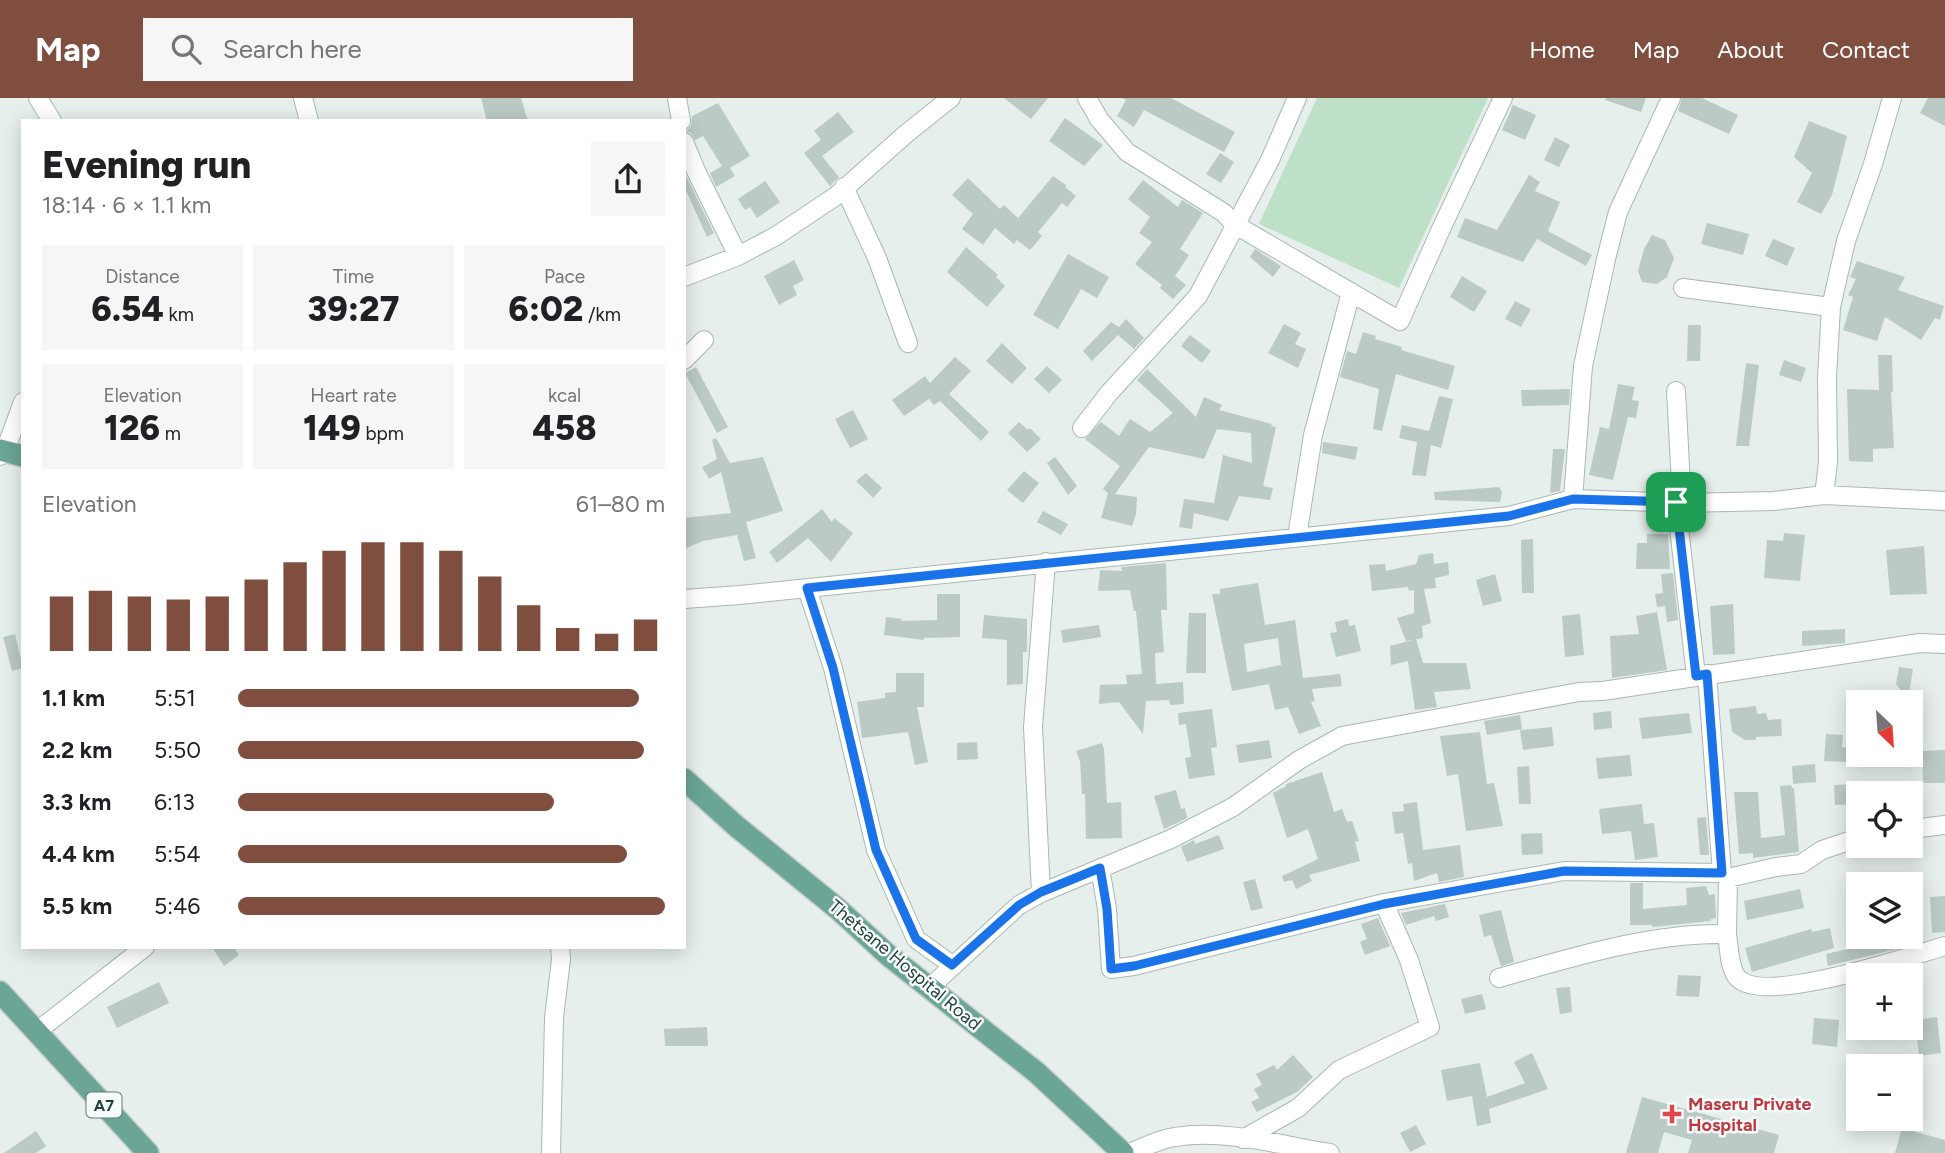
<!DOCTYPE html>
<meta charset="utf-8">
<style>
body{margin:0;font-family:Figtree,sans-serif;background:#f6f6f6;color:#202124;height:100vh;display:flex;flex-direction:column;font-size:26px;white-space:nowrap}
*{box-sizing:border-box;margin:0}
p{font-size:23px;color:#757577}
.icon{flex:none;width:38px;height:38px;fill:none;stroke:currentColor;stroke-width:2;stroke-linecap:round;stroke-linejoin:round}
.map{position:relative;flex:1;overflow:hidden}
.details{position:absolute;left:21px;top:21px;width:665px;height:830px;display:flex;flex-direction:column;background:#fff;border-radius:0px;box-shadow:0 4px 18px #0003}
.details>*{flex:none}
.needle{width:46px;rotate:155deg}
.controls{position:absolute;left:1846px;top:592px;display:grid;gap:14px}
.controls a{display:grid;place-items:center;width:77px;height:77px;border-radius:0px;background:#fff;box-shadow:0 4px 18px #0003;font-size:35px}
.pin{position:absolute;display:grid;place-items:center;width:60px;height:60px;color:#fff;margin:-30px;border-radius:14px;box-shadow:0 4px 10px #0006}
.round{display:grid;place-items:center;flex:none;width:74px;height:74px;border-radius:0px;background:#f6f6f6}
.summary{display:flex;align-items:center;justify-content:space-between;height:119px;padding:0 21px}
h1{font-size:38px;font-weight:800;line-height:52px}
.stats{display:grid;grid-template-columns:repeat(3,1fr);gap:10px;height:119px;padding:7px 21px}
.stats div{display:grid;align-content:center;border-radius:0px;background:#f6f6f6;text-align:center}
.stats b{font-size:35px;font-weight:800}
.stats small{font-size:19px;font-weight:400}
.stats p{font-size:19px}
.chart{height:196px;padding:14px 21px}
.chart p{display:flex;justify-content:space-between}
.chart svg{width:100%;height:126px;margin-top:7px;stroke:#7f4e3f;stroke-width:6}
ul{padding:0 21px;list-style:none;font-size:23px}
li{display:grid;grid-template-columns:112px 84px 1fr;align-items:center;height:52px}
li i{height:18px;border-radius:9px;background:#7f4e3f}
header{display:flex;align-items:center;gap:42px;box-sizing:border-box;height:98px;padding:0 35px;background:#7f4e3f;color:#fff}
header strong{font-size:33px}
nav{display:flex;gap:38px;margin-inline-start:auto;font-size:24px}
.search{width:490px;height:63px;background:#f6f6f6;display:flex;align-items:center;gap:18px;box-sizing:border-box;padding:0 24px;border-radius:0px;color:#757577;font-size:26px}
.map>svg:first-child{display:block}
.green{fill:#bfe0c8}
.building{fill:#bbcac4;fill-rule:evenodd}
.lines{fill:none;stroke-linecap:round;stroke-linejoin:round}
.minor-casing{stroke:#a8b8b2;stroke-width:20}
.major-casing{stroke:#c2cac8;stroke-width:24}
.minor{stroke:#fff;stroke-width:18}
.major{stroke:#6aa596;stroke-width:21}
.route-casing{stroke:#fff;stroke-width:14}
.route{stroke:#1a73e8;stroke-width:9}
.health-dot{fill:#e0444e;stroke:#f7fbf9;stroke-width:2.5}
.labels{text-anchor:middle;stroke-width:5;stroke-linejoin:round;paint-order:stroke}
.shield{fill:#f7fbf9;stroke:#637a73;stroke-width:2}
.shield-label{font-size:16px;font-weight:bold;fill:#24423a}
.street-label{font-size:18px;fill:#24423a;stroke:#f7fbf9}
.health-label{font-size:18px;font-weight:bold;fill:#be3a42;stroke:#f7fbf9;text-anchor:start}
</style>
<header>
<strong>Map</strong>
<div class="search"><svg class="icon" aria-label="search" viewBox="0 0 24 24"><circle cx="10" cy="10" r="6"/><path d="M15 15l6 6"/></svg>Search here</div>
<nav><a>Home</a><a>Map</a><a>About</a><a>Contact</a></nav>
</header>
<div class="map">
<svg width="1945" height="1055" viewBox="0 0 1945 1055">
<rect width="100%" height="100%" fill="#e6efeb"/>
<path class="green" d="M1317,0H1488L1399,190L1259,126Z"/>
<path class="building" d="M481,0H521L528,23H487Z
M1004,0H1048L1031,21Z
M1122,0H1171L1235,34L1224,54L1144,12L1134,29L1117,18L1126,2Z
M1606,0H1646L1641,14L1605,2Z
M1682,0H1702L1738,17L1729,36L1678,13Z
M1928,0H1945V28L1920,15Z
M718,5L750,58L730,70L735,78L716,89L710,75L722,68L703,38L695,42L691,35L686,33L691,28L692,18Z
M1513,7L1536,17L1525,42L1502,32Z
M838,14L854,34L822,58L839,79L830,88L804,55L821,42L814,33Z
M1065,20L1103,47L1084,68L1049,43Z
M1809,23L1847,38L1832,97L1821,116L1797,104L1812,75L1794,59Z
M1555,39L1570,47L1559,69L1544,62Z
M1220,55L1234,64L1221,85L1206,76Z
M684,74L714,135L707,139L684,88Z
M1529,77L1540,84L1535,93L1560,104L1548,133L1592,157L1586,168L1537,141L1523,164L1457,139L1465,120L1497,132Z
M1053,78L1067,88L1065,89L1076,98L1067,109L1062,105L1038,134L1042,138L1030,152L1017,142L1014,146L995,130L983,147L962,131L973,116L952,97L968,80L1000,111L1004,107L1018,120Z
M1143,82L1178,109L1182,102L1203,115L1180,151L1189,157L1175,178L1186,187L1173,201L1160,190L1162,187L1135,166L1152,144L1139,135L1150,119L1128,101Z
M765,83L780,104L757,120L750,109L745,112L738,101Z
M1707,125L1749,136L1743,157L1701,146Z
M1652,137L1665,142L1674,160L1667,179L1657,186L1642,184L1638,173L1644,151Z
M1773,141L1795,150L1787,168L1765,158Z
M966,149L998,177L996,179L1005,188L987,209L947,174Z
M1255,151L1281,168L1273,179L1250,159Z
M1068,156L1109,179L1097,200L1081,191L1058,231L1033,217Z
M794,162L804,182L793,188L797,197L779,207L764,178Z
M1857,163L1905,179L1898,192L1944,208L1940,222L1935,220L1921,242L1885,219L1877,243L1843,232L1853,199L1848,197L1856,181L1850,179Z
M1462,178L1487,193L1474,214L1450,199Z
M1515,203L1531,211L1521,229L1505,221Z
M1126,221L1144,240L1134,251L1118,237L1092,263L1083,253L1111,224L1119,229Z
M1284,226L1301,235L1295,246L1306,251L1298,270L1268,255Z
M1688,227H1701L1700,263H1687Z
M1363,234L1376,238L1375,241L1402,249L1401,252L1455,268L1448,292L1396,276L1382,333L1373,331L1379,291L1340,279L1347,253L1356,256Z
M1190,237L1211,253L1202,265L1181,248Z
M1002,245L1027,270L1012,286L986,263Z
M1878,257H1892L1893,294H1891L1894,350L1873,351V364L1849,363L1847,291L1879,292Z
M955,259L971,273L949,296L989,334L981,343L940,303L934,307L929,301L904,318L892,302L925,278L930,285Z
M1784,262L1806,270L1801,284L1779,277Z
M1746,265L1759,267L1749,348H1736Z
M1047,268L1062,282L1049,295L1034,281Z
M696,269L728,329L717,335L685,275Z
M1147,271L1196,319L1204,299L1222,307L1219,312L1272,326L1271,328L1276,329L1263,388L1273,390L1270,402L1239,398L1228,423L1194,415L1192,431L1179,429L1184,401L1214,405L1223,357L1252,365L1251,335L1217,331L1204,361L1149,349L1115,396L1137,399L1136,416L1132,428L1101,420L1108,395L1103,391L1120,368L1085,341L1101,324L1119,338L1130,321L1150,334L1173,315L1137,282Z
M1618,286L1635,289L1632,302L1639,303L1636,320L1628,319L1613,382L1589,377L1600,329L1609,331Z
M1570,291L1569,307L1522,308L1521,292Z
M1439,298L1453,301L1441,350L1431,347L1426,378L1412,377L1417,344L1399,340L1402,327L1429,333Z
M853,312L868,341L850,350L835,321Z
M1019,324L1028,332L1030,330L1041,341L1027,354L1008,335Z
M716,340L730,365L763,359L783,413L746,424L756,460L744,463L737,437L703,443L684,451V420L731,415L721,374L709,381L702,369L717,361L712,342Z
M1323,344L1358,349L1355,362L1322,355Z
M1553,351H1565L1560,393L1550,395Z
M1055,359L1077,388L1068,397L1047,365Z
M1024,373L1039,385L1023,405L1007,392Z
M866,375L882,390L873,400L856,383Z
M1499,389L1502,394L1500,404L1435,402L1434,394Z
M822,411L832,424L834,420L853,435L831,464L808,440L777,465L769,454Z
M1043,413L1068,426L1061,437L1037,424Z
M1784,435L1805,437L1800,483L1764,480L1767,442L1783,443Z
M1647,436H1668L1670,471H1636L1637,445H1647Z
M1533,441L1534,495H1522L1521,442Z
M1924,448L1927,496L1890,497L1886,452Z
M1433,455L1434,466L1448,464L1449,477L1435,480L1436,490L1424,491L1431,525L1422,528L1423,540L1406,543L1397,520L1414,515V492L1409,493L1408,489L1372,493L1369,467L1385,466L1386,473L1416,466L1419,457Z
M1166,465L1167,512H1161L1164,554L1155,555L1156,586L1183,584L1184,606L1170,607L1169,602L1146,603L1143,636L1119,604L1099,606L1100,587L1127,586L1126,577L1142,576L1136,513H1134L1130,492L1098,493L1100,472L1122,473L1121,469Z
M1673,475L1678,522L1667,524L1665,508L1657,509L1655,496L1663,495L1661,476Z
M1495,476L1502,503L1483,508L1476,482Z
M1258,485L1265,527L1295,522L1303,580L1340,576L1342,588L1312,591L1315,603L1311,604L1321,628L1299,636L1288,609L1275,612L1269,586L1232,593L1212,496H1220V491ZM1278,540L1281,567L1247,574L1244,546Z
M937,496H960V539L923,540L924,542L884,537L886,519L902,521L901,523L937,522Z
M1733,506L1735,556L1713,557L1710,508Z
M1657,514L1667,572L1612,580L1610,538L1639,536L1636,518Z
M1189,515H1206V575H1186Z
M1580,516L1584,557L1565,559L1562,518Z
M984,517L1027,521V554H1023V586L1007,587V542L982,540Z
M1348,521L1349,528L1355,527L1361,553L1336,559L1330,535L1337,534L1335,524Z
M1099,527L1101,539L1063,545L1061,532Z
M1845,531V545L1802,548V533Z
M15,536L23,570L12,573L3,539Z
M1416,541L1423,565H1466L1471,591L1434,594L1437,609L1415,612L1408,563L1391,567L1390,548Z
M1899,569L1913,571L1908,602L1896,586Z
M896,575H924V609H917L928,664L915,667L908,634L862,640L857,604L885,600V595L896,594Z
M1756,608L1757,616L1766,615L1768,622L1781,621L1782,638L1756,639V642H1745L1732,634L1729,611Z
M1212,611L1217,649L1211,650L1215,677L1189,681L1185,660L1191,659L1186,626L1179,627L1178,615Z
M1611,613L1612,630L1594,632L1593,615Z
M1689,615L1692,635L1642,641L1639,620Z
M1520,617L1522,631L1487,637L1484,623Z
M1552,629L1554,648L1523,652L1520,632Z
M1480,634L1487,686L1494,685L1503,728L1466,733L1458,676L1447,678L1440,638Z
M1826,636L1843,637L1842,649L1849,650V664L1824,663Z
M1269,642L1272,660L1239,665L1236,647Z
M977,644L978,661L957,662V645Z
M1102,645L1104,652L1107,705L1121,704L1122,740L1086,741L1085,696H1082L1080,663L1076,653Z
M1945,652V685H1923L1922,653Z
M1630,657L1632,678L1598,681L1596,660Z
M1815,666L1816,684L1793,686L1792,668Z
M1529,668L1531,706H1519L1517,669Z
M1322,674L1334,714L1342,711L1347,724L1352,723L1359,743L1355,744L1360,763L1309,777L1312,783L1296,791L1292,782L1284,784L1282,778L1318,761L1308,731L1287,740L1273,695L1286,688V686Z
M1858,686V706L1835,707L1834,687Z
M1791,687L1792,690H1794L1799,754L1753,760V755L1739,756L1734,694H1758L1761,740L1785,737L1780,688Z
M1176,692L1181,711L1185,710L1187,720L1164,731L1154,698Z
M1417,704L1423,752L1460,747L1464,779L1439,784L1437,775L1414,783L1412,765L1408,766L1403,735L1395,736L1392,714L1404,713L1403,706Z
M1642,706L1644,726L1654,725L1658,759L1635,762L1631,733L1602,736L1599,711Z
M1706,719L1709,757H1700L1697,720Z
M1542,735L1543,756L1522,757L1521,736Z
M1219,737L1224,751L1187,764L1181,749L1194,742L1195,746Z
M1255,781L1263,810L1251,813L1243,784Z
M1630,785H1643V811L1687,807L1686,790L1706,788L1709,797L1715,796L1716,820L1711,821V823L1653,829L1652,827H1630Z
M1800,791L1804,810L1747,822L1744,803Z
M1945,798V834L1932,835L1930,799Z
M1445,806L1449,819L1436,823L1434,818L1406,827L1401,815Z
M1501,812L1514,864L1501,868L1491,837L1484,839L1479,817Z
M1378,820L1390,848L1365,857L1360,844L1367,841L1361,826Z
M1830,830L1834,850L1752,874L1745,850L1811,831L1812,834Z
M1894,840L1896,851L1828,868L1826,856Z
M212,849H234L239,857L224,868Z
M1678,877L1701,878L1699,899L1676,898Z
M159,884L169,905L117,930L107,909Z
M1570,889L1572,914L1560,916L1556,890Z
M1482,896L1486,911L1465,916L1461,901Z
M1937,919L1941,955L1919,958L1915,922Z
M1814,920L1839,922L1837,949L1812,946Z
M707,929L708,948H665L664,931Z
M1532,955L1548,991L1489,1011L1491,1025L1477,1028L1472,998L1447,1003L1441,972L1480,965L1487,999L1525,985L1514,964Z
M1293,957L1313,979L1297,994L1257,1014L1251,1004L1259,1000L1254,991L1262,987L1256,976L1274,967L1277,972Z
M1642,999L1779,1037L1774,1055H1688L1692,1042L1664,1034L1658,1055H1626Z
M1416,1027L1426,1046L1410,1054L1400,1035Z
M1902,1030L1945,1042V1055H1895Z
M36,1033L46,1048L36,1055H4Z"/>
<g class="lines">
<defs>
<path id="minor" d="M38,0L52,23
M303,0L309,23
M677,0L681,23
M1087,0L1099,21L1127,54L1224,115L1234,126L1400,223L1441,131L1503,0
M684,44L697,75L738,158
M844,89L877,160L908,245
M684,179L738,158L776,138L836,98L907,35L951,0
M1683,190L1831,209
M684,262L704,242
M1676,293L1682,405
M1082,330L1109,295L1198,198L1270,62L1297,0
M0,358L5,353L23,304
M1824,397L1828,364L1827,279L1831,209L1846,143L1873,66L1892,0
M1573,401L1583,268L1606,161L1618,114L1671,0
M1676,404L1696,578
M1297,439L1313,337L1351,194
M807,490L833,570L876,752L916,841L952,867
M684,501L740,497L1509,418L1573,401L1682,405L1774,403L1824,397L1945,403
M1707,576L1722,775
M1911,731L1945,727
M1100,770L1107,811L1111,871L1134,868L1384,805L1564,773L1722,775L1728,780L1776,769L1801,766L1822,752L1858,740
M1041,795L1033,629L1046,464
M1727,836C1729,848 1729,867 1736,878C1759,910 1910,858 1945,848
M1499,880C1570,860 1652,834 1727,836L1728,780
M928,891L1019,807L1041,795L1171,741L1233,709L1299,662L1342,638L1579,594L1603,593L1920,545L1945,546
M36,934L145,849
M1243,1041L1298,1010L1339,972L1430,929L1409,862L1384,805
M551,1055L554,920L561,861L560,849
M1129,1055C1143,1050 1159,1041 1175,1039C1225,1031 1280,1047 1330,1055"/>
<path id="major" d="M0,352L23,358
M684,681L736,728L838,811L888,857L1036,974L1123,1055
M0,894L148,1055"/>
</defs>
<use href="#minor" class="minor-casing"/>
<use href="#major" class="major-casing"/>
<use href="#minor" class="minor"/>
<use href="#major" class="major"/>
</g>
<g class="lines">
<defs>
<path id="route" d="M1573,401L1676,404L1696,578L1707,576L1722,775L1564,773L1384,806L1134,868L1111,871L1107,811L1100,770L1041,794L1019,807L952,867L916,841L876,752L833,570L807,490L1509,418Z"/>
</defs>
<use href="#route" class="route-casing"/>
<use href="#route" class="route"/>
</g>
<path class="health-dot" d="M1668.5 1005.5h7v7h7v7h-7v7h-7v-7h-7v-7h7z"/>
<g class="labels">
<rect class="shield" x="86.5" y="994.5" width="35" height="25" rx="5"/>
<g class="shield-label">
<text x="104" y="1013">A7</text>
</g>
<g class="street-label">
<text transform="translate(905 867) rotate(40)" y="6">Thetsane Hospital Road</text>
</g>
<g class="health-label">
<text x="1688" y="1012">Maseru Private<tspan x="1688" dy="21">Hospital</tspan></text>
</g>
</g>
</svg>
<div class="controls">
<a><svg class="needle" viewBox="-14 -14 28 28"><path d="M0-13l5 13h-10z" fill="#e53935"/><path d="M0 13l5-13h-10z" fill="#757577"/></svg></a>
<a><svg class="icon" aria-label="locate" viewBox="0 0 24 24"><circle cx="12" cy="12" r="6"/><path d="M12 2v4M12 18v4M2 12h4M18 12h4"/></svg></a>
<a><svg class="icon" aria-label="layers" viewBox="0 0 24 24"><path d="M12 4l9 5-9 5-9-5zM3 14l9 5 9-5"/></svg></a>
<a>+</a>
<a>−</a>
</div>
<div class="pin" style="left:1676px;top:404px;background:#1e9e55"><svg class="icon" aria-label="arrive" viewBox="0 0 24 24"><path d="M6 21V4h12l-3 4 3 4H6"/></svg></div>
<section class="details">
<div class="summary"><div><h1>Evening run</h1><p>18:14 · 6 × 1.1 km</p></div><a class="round"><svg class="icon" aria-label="share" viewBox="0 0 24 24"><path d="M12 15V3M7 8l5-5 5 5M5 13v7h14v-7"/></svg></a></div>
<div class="stats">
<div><p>Distance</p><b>6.54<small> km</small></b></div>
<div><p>Time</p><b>39:27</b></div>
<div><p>Pace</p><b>6:02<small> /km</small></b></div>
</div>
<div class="stats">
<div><p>Elevation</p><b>126<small> m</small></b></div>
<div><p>Heart rate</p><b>149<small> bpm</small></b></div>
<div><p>kcal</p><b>458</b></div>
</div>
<div class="chart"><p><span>Elevation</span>61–80 m</p>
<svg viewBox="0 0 160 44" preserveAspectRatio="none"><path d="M5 44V25M15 44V23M25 44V25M35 44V26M45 44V25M55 44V19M65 44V13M75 44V9M85 44V6M95 44V6M105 44V9M115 44V18M125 44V28M135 44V36M145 44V38M155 44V33"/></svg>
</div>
<ul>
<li><b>1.1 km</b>5:51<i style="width:94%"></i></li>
<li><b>2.2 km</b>5:50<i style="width:95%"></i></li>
<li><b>3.3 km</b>6:13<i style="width:74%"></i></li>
<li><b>4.4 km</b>5:54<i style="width:91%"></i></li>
<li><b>5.5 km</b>5:46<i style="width:100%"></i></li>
</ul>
</section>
</div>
